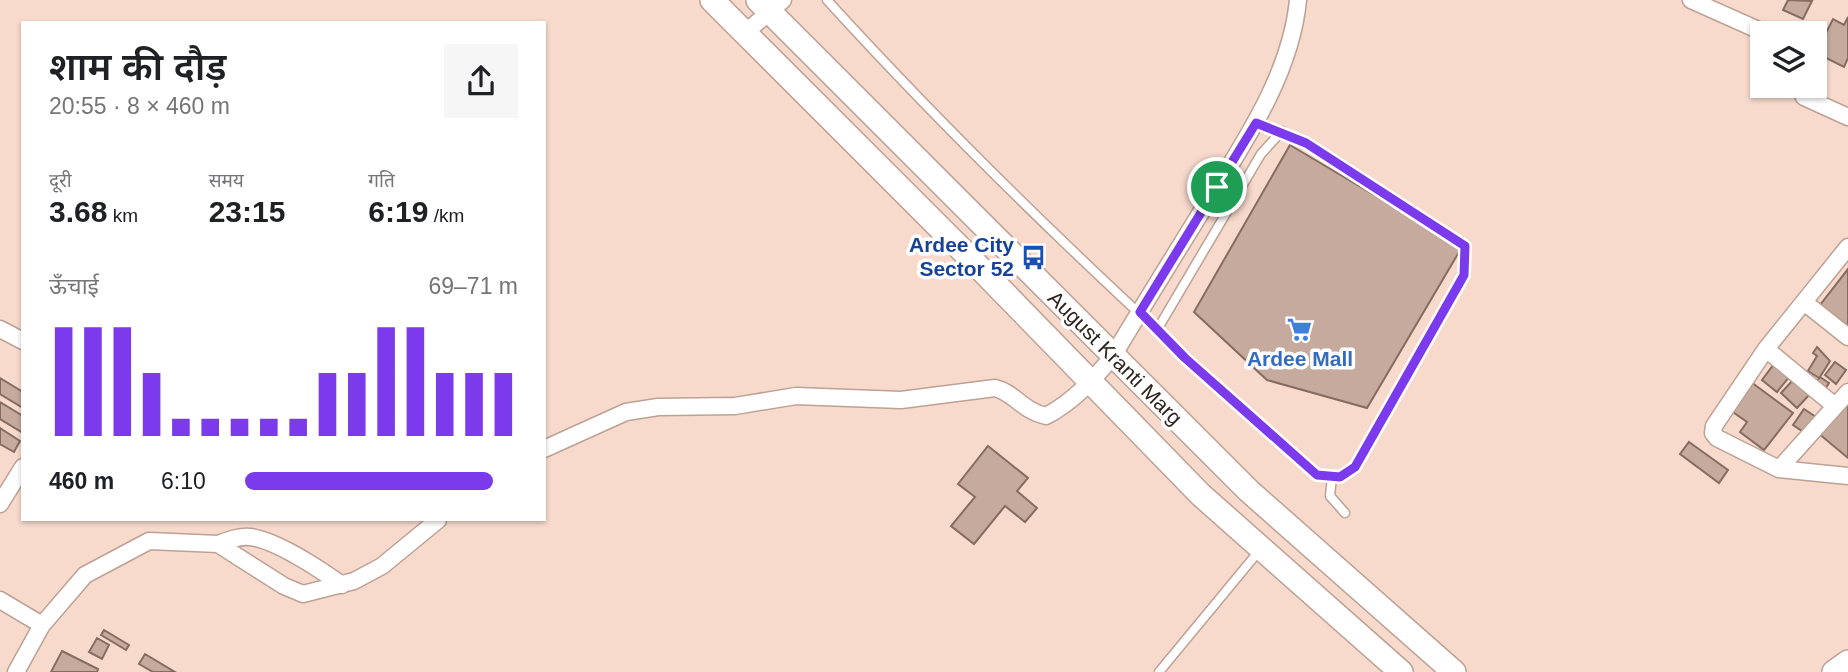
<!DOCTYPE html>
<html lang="hi">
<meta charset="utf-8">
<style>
body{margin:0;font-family:Helvetica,"Noto Sans Devanagari",sans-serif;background:#f6f6f6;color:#202124;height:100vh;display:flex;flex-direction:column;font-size:26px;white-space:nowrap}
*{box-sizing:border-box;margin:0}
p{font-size:23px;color:#757577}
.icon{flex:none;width:38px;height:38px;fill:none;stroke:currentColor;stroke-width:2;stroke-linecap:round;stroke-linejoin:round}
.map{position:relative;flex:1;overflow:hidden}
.side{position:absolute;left:21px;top:21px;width:525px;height:500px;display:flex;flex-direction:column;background:#fff;border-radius:0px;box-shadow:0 2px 5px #0004}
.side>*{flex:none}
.buttons{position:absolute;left:1750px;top:21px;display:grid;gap:14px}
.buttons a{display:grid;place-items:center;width:77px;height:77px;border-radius:0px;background:#fff;box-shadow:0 2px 5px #0004;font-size:35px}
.pin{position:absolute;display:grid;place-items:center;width:60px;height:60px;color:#fff;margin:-30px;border:4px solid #fff;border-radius:50%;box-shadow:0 2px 7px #0007}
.round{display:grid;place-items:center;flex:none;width:74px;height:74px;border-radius:0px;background:#f6f6f6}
.head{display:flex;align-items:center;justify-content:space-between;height:119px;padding:0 28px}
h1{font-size:38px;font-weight:600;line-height:52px}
.figures{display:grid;grid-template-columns:repeat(3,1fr);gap:10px;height:119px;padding:7px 28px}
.figures div{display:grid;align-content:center}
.figures b{font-size:30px;font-weight:600}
.figures small{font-size:19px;font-weight:400}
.figures p{font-size:19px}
.chart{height:196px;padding:14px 28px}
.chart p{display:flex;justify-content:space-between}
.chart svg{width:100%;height:126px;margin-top:7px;stroke:#7c3aed;stroke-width:6}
ul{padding:0 28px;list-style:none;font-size:23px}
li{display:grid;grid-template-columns:112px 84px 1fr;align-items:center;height:52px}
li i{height:18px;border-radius:9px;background:#7c3aed}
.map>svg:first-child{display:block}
.building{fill:#c6aa9d;stroke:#866c60;stroke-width:2}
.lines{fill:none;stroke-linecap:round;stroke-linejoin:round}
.service-casing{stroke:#bda194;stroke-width:11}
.minor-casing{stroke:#bda194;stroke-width:19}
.secondary-casing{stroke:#bda194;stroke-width:26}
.service{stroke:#fff;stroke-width:8}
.minor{stroke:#fff;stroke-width:16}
.secondary{stroke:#fff;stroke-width:23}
.route-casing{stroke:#fff;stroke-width:14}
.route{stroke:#7c3aed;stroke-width:9}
.labels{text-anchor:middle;stroke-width:7;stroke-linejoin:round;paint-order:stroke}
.transit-label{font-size:21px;font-weight:bold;fill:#164399;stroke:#fff;text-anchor:end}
.street-label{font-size:21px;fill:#2e231e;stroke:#fff}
.shop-label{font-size:21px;font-weight:bold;fill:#366cbe;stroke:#fff}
</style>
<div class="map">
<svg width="1848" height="672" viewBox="0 0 1848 672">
<rect width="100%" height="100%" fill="#f8dacd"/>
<path class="building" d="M1788,0L1812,1L1803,19L1783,10Z
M1848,17V58L1844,67L1816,53L1833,19L1844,25Z
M1290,145L1462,247L1367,408L1267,380L1194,312Z
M1848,269V326L1820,305Z
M1817,347L1830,361L1820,377L1829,383L1825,389L1816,383L1819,378L1808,371L1817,356L1813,353Z
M1835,362L1846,370L1836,384L1825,375Z
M1774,364L1790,376L1777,392L1762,380Z
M0,378L23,392V408L0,394Z
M1794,379L1810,394L1797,408L1781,393Z
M1751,382L1793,413L1764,450L1740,432L1747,422L1730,410Z
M0,402L23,416V433L0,419Z
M1844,403L1848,406V458L1818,433Z
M1804,409L1816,417L1805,433L1793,425Z
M0,428L20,441L14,452L0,444Z
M1689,442L1728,470L1719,483L1680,454Z
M988,446L1028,478L1017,491L1037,508L1025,522L1005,506L974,544L951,526L975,497L958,484Z
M104,630L129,645L126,650L101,635Z
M97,638L109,645L102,659L89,652Z
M62,651L98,669L97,672H51Z
M145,654L175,672H153L139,664Z"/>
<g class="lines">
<defs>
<path id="service" d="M827,0C981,169 1147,324 1317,475L1340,477L1355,467L1464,275L1465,246L1306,143L1256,123
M1157,330L1261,154L1282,131
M1332,477L1330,496L1345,513
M1159,672L1259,551"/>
<path id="minor" d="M1691,0L1765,33
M745,33L783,0
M1798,86L1804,97L1848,117
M1848,247L1766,349L1714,426L1713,433L1717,438L1779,469L1848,476
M1804,302L1848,337
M0,329L23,341
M1766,349L1835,406
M544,449L626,412L658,407L735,406L796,396L901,400L995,388C1015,393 1021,410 1046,416C1073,402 1094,379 1113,356C1143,306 1174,256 1205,206C1243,144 1291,75 1298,0
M1779,469L1848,392
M0,504L23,467
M218,544C229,540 239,536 250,537C276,540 321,570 342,585
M0,600L42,625
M16,672L42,625L85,575L149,541L218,544L284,586L303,594L354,581L382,566L438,520"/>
<path id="secondary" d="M712,0L970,258L1201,495L1401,672
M758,0L1249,491L1454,672
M1834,672L1848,662"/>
</defs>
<use href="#service" class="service-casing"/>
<use href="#minor" class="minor-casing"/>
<use href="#secondary" class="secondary-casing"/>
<use href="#service" class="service"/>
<use href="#minor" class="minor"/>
<use href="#secondary" class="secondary"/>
</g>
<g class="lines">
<defs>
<path id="route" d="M1256,123L1306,143L1465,246L1464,275L1355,467L1340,477L1317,475L1185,358L1140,312Z"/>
</defs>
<use href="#route" class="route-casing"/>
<use href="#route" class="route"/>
</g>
<defs>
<symbol id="bus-bare" viewBox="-9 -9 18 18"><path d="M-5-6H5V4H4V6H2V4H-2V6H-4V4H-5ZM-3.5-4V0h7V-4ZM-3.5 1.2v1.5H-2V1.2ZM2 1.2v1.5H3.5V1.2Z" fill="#1a4fb4" stroke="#fff" stroke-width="2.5" paint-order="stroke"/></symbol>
<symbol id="supermarket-bare" viewBox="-9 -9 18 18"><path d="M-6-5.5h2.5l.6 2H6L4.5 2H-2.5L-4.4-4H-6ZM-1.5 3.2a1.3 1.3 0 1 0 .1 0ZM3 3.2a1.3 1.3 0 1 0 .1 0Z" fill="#3f7fe0" stroke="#fff" stroke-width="2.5" paint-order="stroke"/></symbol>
</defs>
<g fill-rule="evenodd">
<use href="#bus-bare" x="1016" y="240" width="35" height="35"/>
<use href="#supermarket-bare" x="1282" y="312" width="35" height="35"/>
</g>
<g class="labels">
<g class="transit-label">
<text x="1014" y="252">Ardee City<tspan x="1014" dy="24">Sector 52</tspan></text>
</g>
<g class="street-label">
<text transform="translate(1115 358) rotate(45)" y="7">August Kranti Marg</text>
</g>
<g class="shop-label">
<text x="1300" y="366">Ardee Mall</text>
</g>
</g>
</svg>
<div class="buttons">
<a><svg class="icon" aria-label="layers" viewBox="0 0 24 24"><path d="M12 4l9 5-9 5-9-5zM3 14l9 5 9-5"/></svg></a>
</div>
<div class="pin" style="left:1217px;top:187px;background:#1e9e55"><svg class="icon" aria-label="arrive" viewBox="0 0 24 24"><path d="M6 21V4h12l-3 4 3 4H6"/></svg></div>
<section class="side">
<div class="head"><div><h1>शाम की दौड़</h1><p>20:55 · 8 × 460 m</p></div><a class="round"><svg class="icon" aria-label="share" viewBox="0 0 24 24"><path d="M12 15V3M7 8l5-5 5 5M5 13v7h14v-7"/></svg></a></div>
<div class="figures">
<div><p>दूरी</p><b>3.68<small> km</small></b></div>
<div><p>समय</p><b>23:15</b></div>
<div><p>गति</p><b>6:19<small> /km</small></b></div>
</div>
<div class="chart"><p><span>ऊँचाई</span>69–71 m</p>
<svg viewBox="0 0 160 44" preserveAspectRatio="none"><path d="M5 44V6M15 44V6M25 44V6M35 44V22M45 44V38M55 44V38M65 44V38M75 44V38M85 44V38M95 44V22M105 44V22M115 44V6M125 44V6M135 44V22M145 44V22M155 44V22"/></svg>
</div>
<ul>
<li><b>460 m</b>6:10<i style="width:91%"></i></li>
</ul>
</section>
</div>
